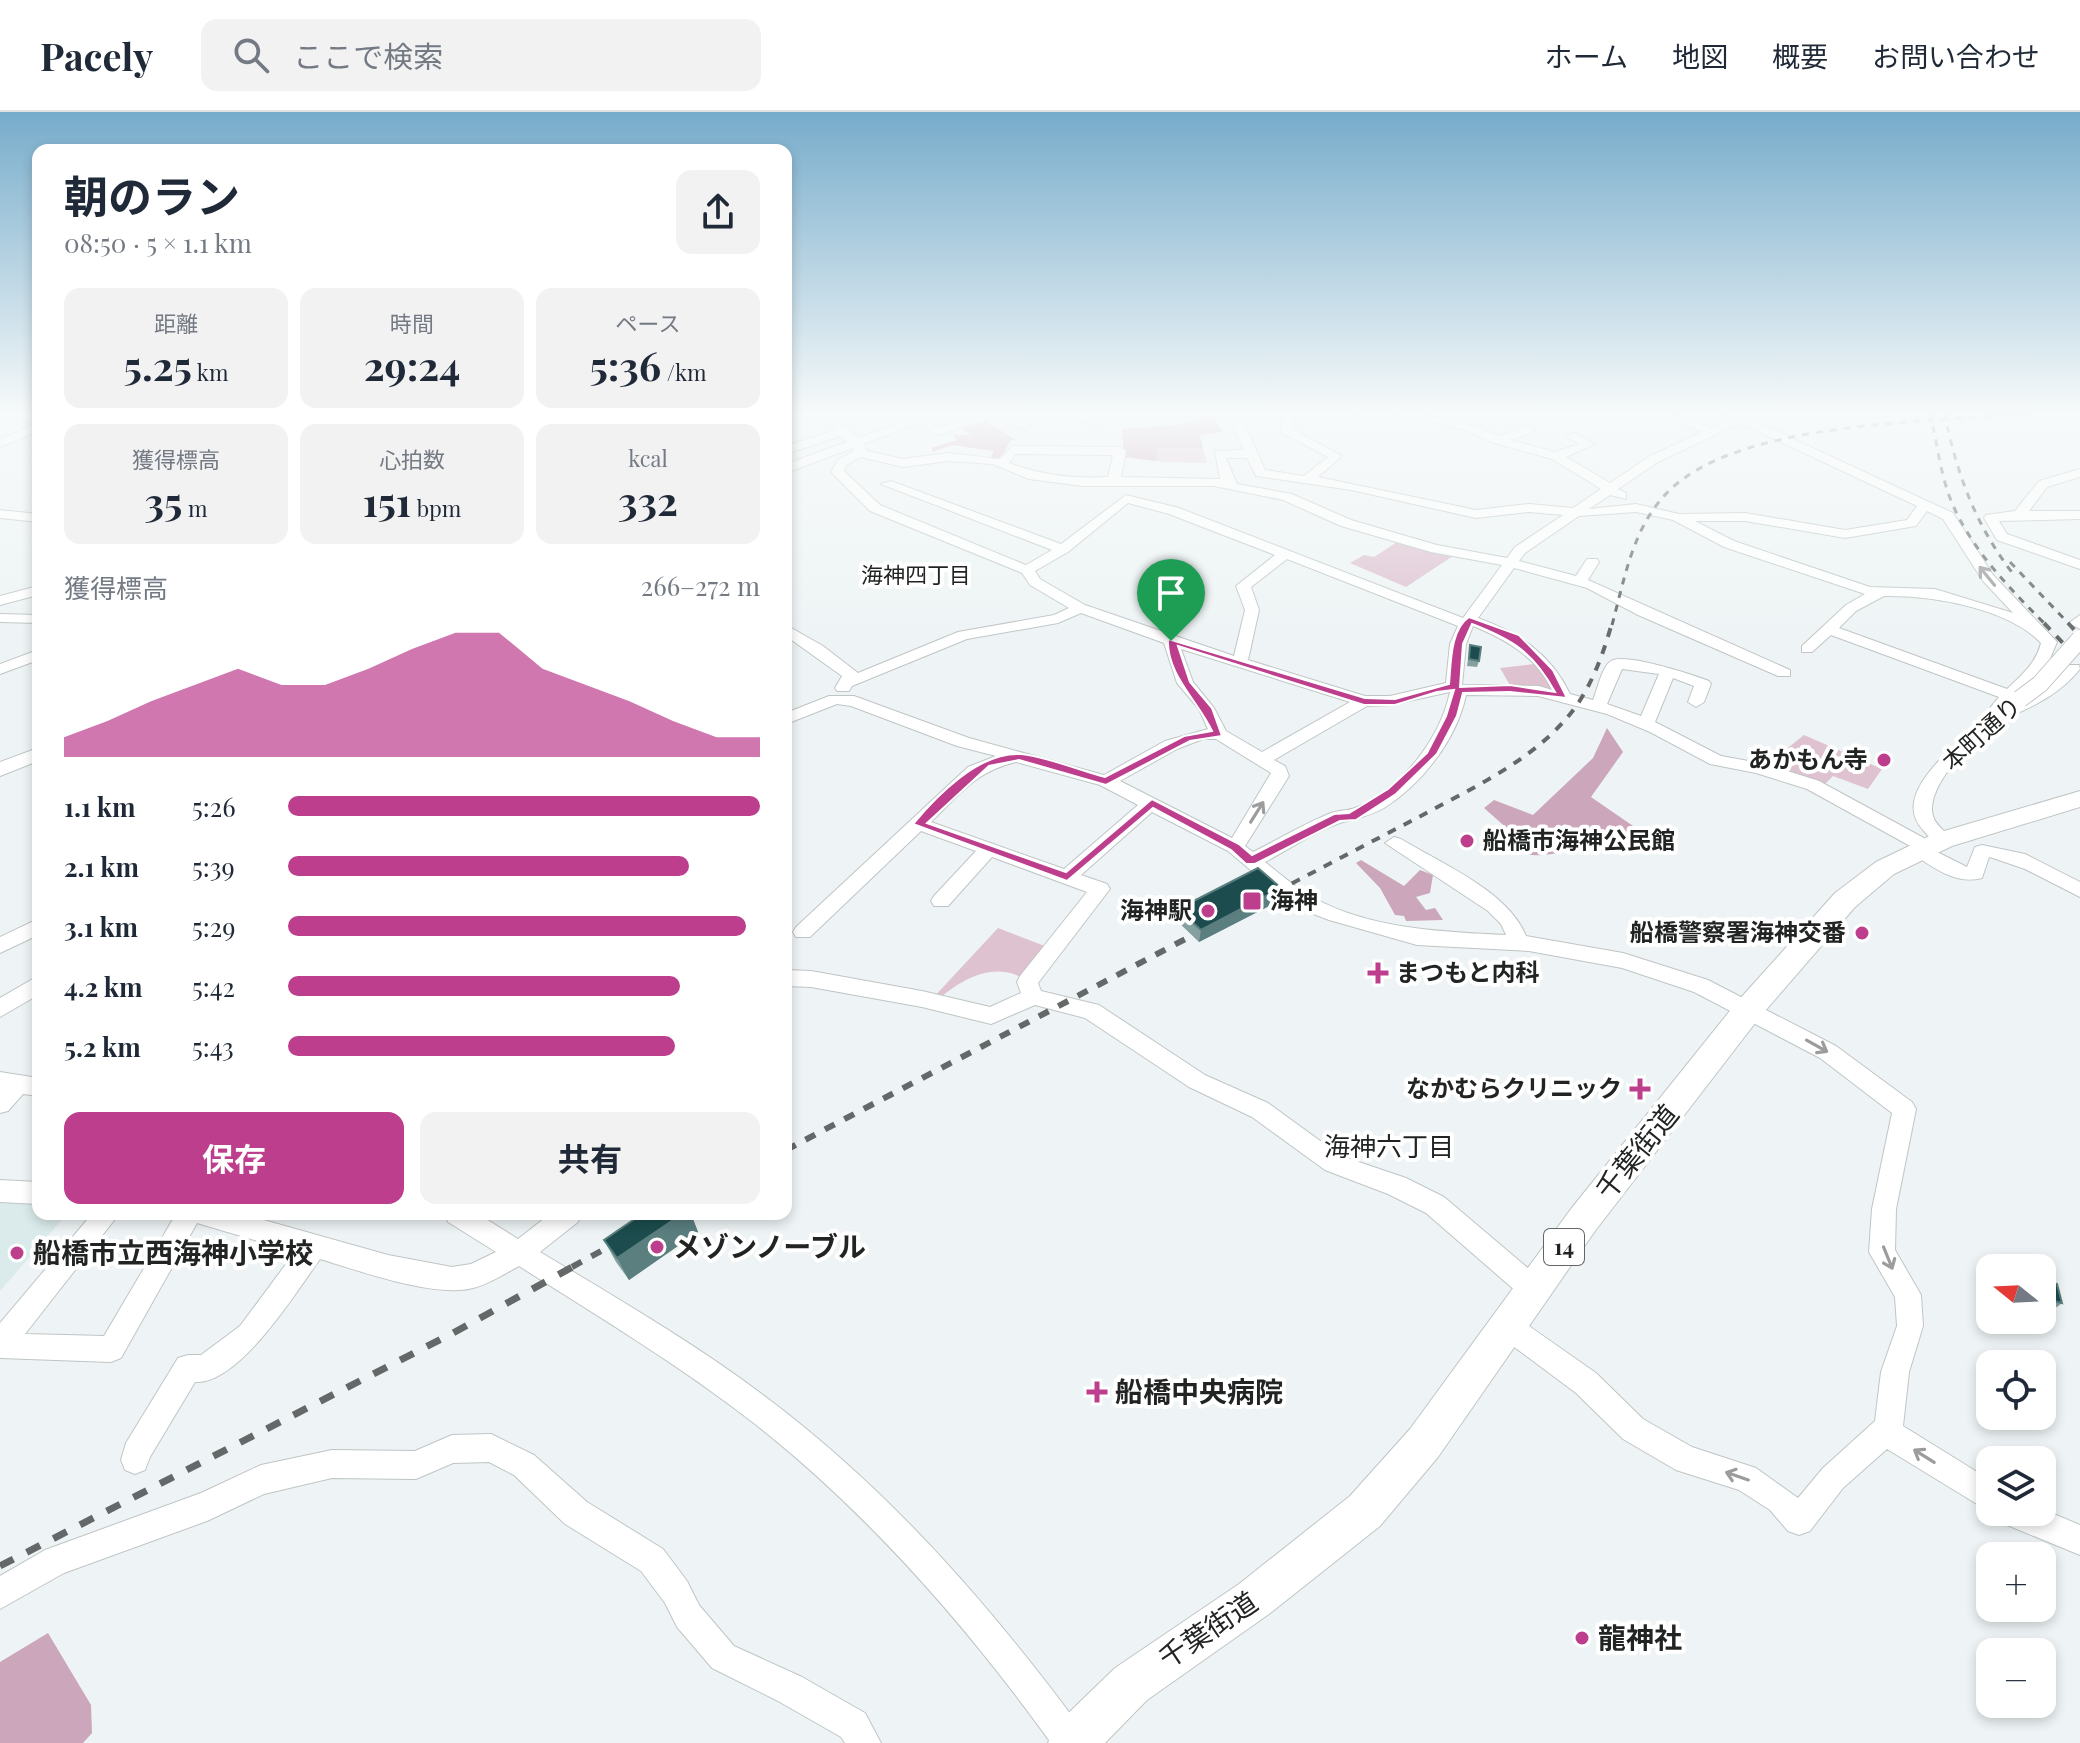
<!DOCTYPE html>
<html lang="ja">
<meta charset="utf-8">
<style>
body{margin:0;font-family:"Playfair Display","Noto Sans JP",serif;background:#f2f2f3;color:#1f2937;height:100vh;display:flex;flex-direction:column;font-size:30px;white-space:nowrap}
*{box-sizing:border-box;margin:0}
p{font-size:26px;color:#747a83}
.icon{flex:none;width:44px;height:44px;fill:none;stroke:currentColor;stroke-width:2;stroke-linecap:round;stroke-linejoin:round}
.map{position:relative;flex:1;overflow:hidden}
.details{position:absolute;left:32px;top:32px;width:760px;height:1076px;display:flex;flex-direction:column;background:#fff;border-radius:16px;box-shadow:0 4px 12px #0003}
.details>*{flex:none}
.needle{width:52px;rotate:288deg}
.fabs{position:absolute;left:1976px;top:1142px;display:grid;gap:16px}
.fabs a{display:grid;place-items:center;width:80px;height:80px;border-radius:16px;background:#fff;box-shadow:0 4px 12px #0003;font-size:40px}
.pin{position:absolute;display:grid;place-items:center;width:68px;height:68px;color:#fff;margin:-82px -34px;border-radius:50% 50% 50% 0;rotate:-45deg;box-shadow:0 0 8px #0007}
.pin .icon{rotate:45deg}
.round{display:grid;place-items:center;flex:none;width:84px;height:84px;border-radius:16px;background:#f2f2f3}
.head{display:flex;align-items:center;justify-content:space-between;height:136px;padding:0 32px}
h1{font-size:44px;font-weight:700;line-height:60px}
.metrics{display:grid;grid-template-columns:repeat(3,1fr);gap:12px;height:136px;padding:8px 32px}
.metrics div{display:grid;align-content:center;border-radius:16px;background:#f2f2f3;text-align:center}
.metrics b{font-size:40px;font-weight:700}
.metrics small{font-size:22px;font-weight:400}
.metrics p{font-size:22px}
.chart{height:224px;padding:16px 32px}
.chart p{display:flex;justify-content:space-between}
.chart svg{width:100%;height:144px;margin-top:8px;fill:#bc3e8d;opacity:.7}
.cta{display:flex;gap:16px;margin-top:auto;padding:16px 32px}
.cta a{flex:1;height:92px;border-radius:16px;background:#bc3e8d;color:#fff;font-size:32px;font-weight:700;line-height:92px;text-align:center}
.cta a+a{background:#f2f2f3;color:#1f2937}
ul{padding:0 32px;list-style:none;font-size:26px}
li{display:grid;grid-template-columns:128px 96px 1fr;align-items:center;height:60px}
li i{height:20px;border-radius:10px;background:#bc3e8d}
header{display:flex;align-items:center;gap:48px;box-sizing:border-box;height:112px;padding:0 40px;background:#fff;border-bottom:2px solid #e0e1e3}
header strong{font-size:38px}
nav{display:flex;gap:44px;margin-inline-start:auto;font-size:28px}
.search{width:560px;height:72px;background:#f2f2f3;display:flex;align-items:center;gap:20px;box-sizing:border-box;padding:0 28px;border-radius:16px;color:#747a83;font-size:30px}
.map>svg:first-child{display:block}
.built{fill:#dbebeb}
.green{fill:#dec2d0}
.forest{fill:#cca6ba}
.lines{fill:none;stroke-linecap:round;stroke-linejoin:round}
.minor-casing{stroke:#bfc5c5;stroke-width:2}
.major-casing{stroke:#bfc5c5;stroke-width:2}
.highway-casing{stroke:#bfc5c5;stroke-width:2}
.minor{fill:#fff;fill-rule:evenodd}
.major{fill:#fff;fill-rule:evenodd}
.highway{fill:#fff;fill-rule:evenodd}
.rail-far3{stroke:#656868;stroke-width:3;stroke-dasharray:7 7;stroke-linecap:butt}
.rail-far2{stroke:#656868;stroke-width:4;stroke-dasharray:9 9;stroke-linecap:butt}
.rail-far1{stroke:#656868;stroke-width:6;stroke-dasharray:11 11;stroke-linecap:butt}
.rail{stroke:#656868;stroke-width:7;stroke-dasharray:15 15;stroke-linecap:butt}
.minor-bridge-casing{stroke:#bfc5c5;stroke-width:19;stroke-linecap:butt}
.minor-bridge{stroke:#fff;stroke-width:17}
.wall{fill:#85a0a1}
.shaded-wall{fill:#5b7e7f}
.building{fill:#1c4c4d;stroke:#5b7e7f;stroke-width:2}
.oneway{stroke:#9c9c9c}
.route{fill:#bc3e8d;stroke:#fff;stroke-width:2;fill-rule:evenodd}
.poi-dot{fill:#bc3e8d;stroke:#fff;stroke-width:3}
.labels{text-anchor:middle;stroke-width:8;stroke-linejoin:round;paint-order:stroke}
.far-neighbourhood-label{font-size:22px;fill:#222424;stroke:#fff}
.shield{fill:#fff;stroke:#646666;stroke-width:2}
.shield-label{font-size:22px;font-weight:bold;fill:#222424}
.street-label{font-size:24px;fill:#222424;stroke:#fff}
.poi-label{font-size:24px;font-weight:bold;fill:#222424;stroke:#fff;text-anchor:end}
.neighbourhood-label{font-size:26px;fill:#222424;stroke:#fff}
.near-street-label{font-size:28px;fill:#222424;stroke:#fff}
.near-poi-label{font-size:28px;font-weight:bold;fill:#222424;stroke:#fff;text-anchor:start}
</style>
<header>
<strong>Pacely</strong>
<div class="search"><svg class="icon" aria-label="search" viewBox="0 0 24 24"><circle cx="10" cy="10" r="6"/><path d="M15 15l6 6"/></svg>ここで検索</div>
<nav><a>ホーム</a><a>地図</a><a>概要</a><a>お問い合わせ</a></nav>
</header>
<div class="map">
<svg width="2080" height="1631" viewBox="0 0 2080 1631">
<rect width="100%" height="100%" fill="#eef4f5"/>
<path class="built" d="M0,1089L38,1090V1102H67L0,1179Z"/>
<path class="green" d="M1213,305L1223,320L1199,323L1207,351L1166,350L1124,345L1122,317L1175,313Z
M1400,428L1453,444L1406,475L1350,451L1364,443L1374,445Z
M1534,552L1559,580L1511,575L1500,556Z
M1804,623L1882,657L1868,677L1833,664L1822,675L1764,655Z
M998,816L1050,836L1024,867C995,849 961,867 938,888L932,887Z"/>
<path class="forest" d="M1213,305L1223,320L1200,323L1203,336H1158L1156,349L1124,345L1122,317L1175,313Z
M984,308L1016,328H1011L1001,346L989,348L994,339L952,333L932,340V336L957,328L953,323H971L960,315Z
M1607,616L1623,640L1591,685L1636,716L1638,731L1625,739L1584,729C1562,744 1539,746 1512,740L1519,727L1484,696L1494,688L1533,703L1593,646Z
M1361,748L1404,774L1420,758L1433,763L1430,781L1416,785L1426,798L1435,796L1443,808L1406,809L1404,804L1395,803L1380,776L1356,751Z
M48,1521L91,1593L92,1621L83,1631H0V1550Z"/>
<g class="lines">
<defs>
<path id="minor" d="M0,300H18L38,305V319L0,335V327L36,312Z
M815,300H828L864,331L867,339L903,347L949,341L999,347L1013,334L1120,335L1126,339L1121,365L1220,367L1215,339L1244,338L1231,309L1233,300H1245L1243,309L1265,358L1304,364L1328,345L1282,321V306L1277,300H1290L1294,305L1292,317L1342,344L1318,365L1476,398L1529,392L1573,396L1601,377L1552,347L1494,331L1463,317L1386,300H1411L1466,311L1499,324L1529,314L1535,318L1533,320L1511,328L1555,340L1579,332L1565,324L1575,321L1595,332L1566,345L1610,371L1650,344L1702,320L1674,308V304H1682L1711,316L1731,307L1720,300L1746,301L1752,304L1750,307L1953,401L1993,463L2057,530L2046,556L2007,596L2042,577L2067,553H2079L2080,557C2058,584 2033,594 2003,608C1978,620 1924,674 1933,704C1935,713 1947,720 1952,728L1943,734C1934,732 1930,726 1924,719C1887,682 1958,633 1979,610C1986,602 1992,593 1999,585L1831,523L1812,540H1802V534L1846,493L1865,482L1724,435L1673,408L1636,400L1579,404L1525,441L1519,449L1576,464L1587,447H1597L1599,450L1588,468L1790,558V564H1778L1638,503L1587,476L1514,456L1478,506C1519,521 1551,542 1570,582L1593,588C1597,579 1602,554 1611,549C1624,540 1694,563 1709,569L1711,572L1704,590L1696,595L1688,590L1694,574L1673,566L1655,610L1721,644L1765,652L1819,669L1933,731V738L1967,755L1975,735L1982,733L2025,742L2080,770V785L2025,757L1993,746L1989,745L1982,766C1956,773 1934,756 1913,742L1912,735L1807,677L1756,661L1710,652L1650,620L1607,602L1538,584L1466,583C1457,627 1422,672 1384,696C1370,704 1357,706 1343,710C1316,718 1290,737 1265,750C1281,763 1296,776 1314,786C1370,817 1444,820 1506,823L1501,812L1488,799L1385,731L1394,725L1401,727C1442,752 1508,779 1526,824L1623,841L1708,868L1836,934L1912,990L1916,997L1896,1097L1895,1138L1921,1183L1923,1214L1909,1260L1903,1314L1990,1368V1400L1887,1337L1843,1376L1810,1419L1799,1423L1788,1419L1770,1398L1739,1378L1676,1358L1623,1327L1576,1281L1498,1223L1494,1214L1498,1205L1507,1201L1516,1205L1596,1261L1643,1307L1692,1335L1756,1356L1798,1386L1823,1356L1875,1309L1881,1260L1897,1214L1895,1185L1869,1140L1872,1097L1892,1001L1820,946L1694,880L1622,856L1529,839L1417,833L1329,808L1303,798L1284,786L1228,739L1152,700L1081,763L1107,772L1110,777L1038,871L1041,879L1099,893L1205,963L1268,991L1341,1044L1406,1066L1444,1085L1543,1169L1547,1178L1543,1187L1534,1190L1525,1187L1426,1101L1388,1082L1325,1058L1252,1005L1189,975L1085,906L1035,893L991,912L922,895L811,875L786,874V858L811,859L922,879L990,895L1021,881L1017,870L1020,864L1087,780L992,745L948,794H934L931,789L934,784L976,739L921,719L810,825H796L793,820L796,815L968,655L996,644L957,634L851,594L837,592L786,612V601L829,584H854L969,626L1104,663L1165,629L1208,617L1199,597L1177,571L1164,531L1081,501L1058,511L967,527L852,574L849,579H837L835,576L842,564L786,524V513L823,534L858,561L958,520L1054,503L1069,496L1030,473L1022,461L870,399L831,360L838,348L855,338L841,324L786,342V334L835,318ZM1740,311L1917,394L1907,408L1845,418L1745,401L1679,402L1636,392L1589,397L1610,383L1626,387V381L1618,377L1658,350ZM1016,342L1113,343L1108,365C1074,367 1041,363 1009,351ZM860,345L903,355L949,349L992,352L1029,367L1083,374H1214L1283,388L1341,414L1431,440L1502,453L1463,506L1179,396L1126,383L1061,432L891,369L881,372L1052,438L1026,453L880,393L844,359L847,353ZM1226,346H1247L1256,364L1351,378L1476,406L1529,400L1563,403L1515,435L1507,446L1437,433L1351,408L1292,382L1237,372ZM1128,391L1169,402L1275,443L1236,474L1245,498L1234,544L1085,493L1040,467L1035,459L1068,440ZM1927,399L1943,407L1983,469L2013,501L1935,477L1870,475L1734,429L1695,409H1745L1845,426L1916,414ZM1287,447L1458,514L1450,532L1446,571L1390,584H1365L1248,548L1259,498L1251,475ZM1884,484C1931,483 2008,496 2041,531C2036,551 2022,563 2007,577L1839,516L1856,499ZM1473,514C1505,527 1537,545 1552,578L1539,574L1462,573L1466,532ZM1181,537L1350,590L1262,640L1226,619L1214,596L1193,570ZM1622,557L1659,562L1641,604L1607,592ZM1450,580C1440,627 1401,678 1355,696C1347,699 1339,698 1331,701C1304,712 1279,727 1253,740L1245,734L1289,664L1285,654L1274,648L1367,594L1390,593ZM1203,627H1216L1271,661L1232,726L1120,669L1177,637ZM1016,650L1100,673L1138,693L1064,757L931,710C961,681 975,660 1016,650Z
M989,300H1007L1032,315L1022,317L997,305L938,323L912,308L922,306L939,315Z
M1064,300H1079L1094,307L1113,300H1130L1093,314Z
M1345,300H1365L1359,303Z
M2080,357V365L2047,375L2029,399H2080V407L1999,409L2007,422L2080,448V457L1997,428L1984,406L1986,403L2015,399L2039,369Z
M0,398L38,402V410L0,406Z
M38,474V483L0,493V484Z
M0,502L38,503V511L0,510Z
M2080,503V517L2069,511Z
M38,538V548L0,562V552Z
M38,807V823L0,841V825Z
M38,864V883L0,905V886Z
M0,960L38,966V984L23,982L8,999L0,1001Z
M0,1068L38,1070V1092L0,1090Z
M92,1102H119L25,1222L104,1224L176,1102H242L388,1143L452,1155L471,1152L496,1140L448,1110L445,1102H478L518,1127L550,1102H581L578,1110L540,1140C620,1188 701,1235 775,1292C895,1384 994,1498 1083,1619L1088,1631H1051C966,1513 870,1403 755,1312C681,1254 599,1205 519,1154C504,1162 489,1172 473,1176C434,1186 360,1159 320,1147C296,1180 239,1273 195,1270L150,1345L145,1358L135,1362L125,1358L121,1348L126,1331L178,1246L188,1243H201L240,1214L295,1140L197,1111L121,1246L111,1250L0,1246V1211Z
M491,1322L534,1343L587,1390L663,1437L687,1469L699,1493L734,1534L802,1565L865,1601L881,1631H845L841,1625L778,1589L712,1556L677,1515L665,1491L641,1459L565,1412L514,1363L489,1350L453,1351L416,1367L332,1366L264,1382L207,1409L64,1461L0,1497V1464L45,1438L201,1381L261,1353L332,1338L415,1339L452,1323Z
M2042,1397L2080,1413V1443L2002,1411L1998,1400H2042Z"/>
<path id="major" d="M929,300H949L786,361V352Z
M38,636V649L0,664V650Z"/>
<path id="highway" d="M2080,679V695L1952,734L1894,762L1855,795L1759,906L1595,1119L1438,1345L1380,1414L1269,1502L1147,1588L1105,1631H1048L1055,1614L1115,1556L1239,1472L1350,1384L1410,1317L1571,1097L1737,890L1835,781L1876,750L1934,722Z"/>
</defs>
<use href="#minor" class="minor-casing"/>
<use href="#major" class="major-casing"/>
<use href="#highway" class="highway-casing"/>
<use href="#minor" class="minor"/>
<use href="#major" class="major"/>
<use href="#highway" class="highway"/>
<path class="rail-far3" d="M1930,300C1937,330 1940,362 1952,391C1972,438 2010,477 2046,513
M1944,300C1957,362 1975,413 2014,463
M2010,450L2070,513
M1612,513C1624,469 1632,419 1664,384C1734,305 1946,311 2046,300"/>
<path class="rail-far2" d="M2044,511L2080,549
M2068,511L2080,524
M1260,788C1312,761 1365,733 1417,706C1474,675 1542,645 1579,590C1595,565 1604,539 1612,511"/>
<path class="rail-far1" d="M786,1038L1210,814
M572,1155L669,1102"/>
<path class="rail" d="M0,1454L453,1221L576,1153"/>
<defs>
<path id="minor-bridge" d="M2020,587L2040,572L2080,527"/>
</defs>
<use href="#minor-bridge" class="minor-bridge-casing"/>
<use href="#minor-bridge" class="minor-bridge"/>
</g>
<path class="wall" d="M1470,533L1479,549L1477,555L1467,554Z
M1279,789L1199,830L1177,809L1178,797Z
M642,1102H691L698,1120L629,1168L616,1150L604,1128Z
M2042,1167L2062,1191L2057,1195L2042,1191Z"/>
<path class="shaded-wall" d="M1281,776L1279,789L1199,830L1201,818Z
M682,1102H691L698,1120L629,1168L617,1146Z"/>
<path class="building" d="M1470,533L1481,535L1479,549L1469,547Z
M1258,756L1281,776L1201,818L1178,797Z
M642,1102H682L617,1146L604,1128Z
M2042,1167L2057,1172L2062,1191L2042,1186Z"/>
<defs><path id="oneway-shaft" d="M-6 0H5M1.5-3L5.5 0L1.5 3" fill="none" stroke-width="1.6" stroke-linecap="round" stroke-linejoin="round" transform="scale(2)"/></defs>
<g class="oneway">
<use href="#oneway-shaft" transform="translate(1987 464) rotate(-129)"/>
<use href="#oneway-shaft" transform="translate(1257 700) rotate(-58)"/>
<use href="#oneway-shaft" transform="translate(1817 934) rotate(29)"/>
<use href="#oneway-shaft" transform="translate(1888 1146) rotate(68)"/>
<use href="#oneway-shaft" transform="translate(1924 1344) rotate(-148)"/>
<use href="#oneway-shaft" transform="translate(1737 1364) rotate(-161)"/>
</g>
<linearGradient id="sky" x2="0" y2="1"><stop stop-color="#77accb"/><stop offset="0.57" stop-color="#f7fafa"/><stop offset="1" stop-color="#f7fafa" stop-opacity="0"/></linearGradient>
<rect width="2080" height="528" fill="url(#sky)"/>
<path class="route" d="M1469,505L1519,523L1553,558L1567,586L1510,580L1463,581L1457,604L1437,642L1396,682L1356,708L1340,709L1255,752H1246L1231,738L1153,696L1067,769L913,712C937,683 979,640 1020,642C1042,643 1082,659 1105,665L1184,624L1212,619C1198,589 1166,562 1168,527L1365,586L1395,587L1449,572C1451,551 1450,518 1469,505ZM1472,512C1513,528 1533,540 1555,580L1510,573L1460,575L1463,532ZM1178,534L1364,593H1395L1437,580L1454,578L1446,604L1427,641L1388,677L1349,701L1334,702L1252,743L1239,732L1152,687L1066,760L927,711L989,654L1019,648L1106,673L1190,629L1222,624L1212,596L1190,570Z"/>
<g class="poi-dot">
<circle cx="1884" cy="648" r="8"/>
<circle cx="1467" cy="729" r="8"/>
<rect x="1242" y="779" width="20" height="20" rx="4"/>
<circle cx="1208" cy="799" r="8"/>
<circle cx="1862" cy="821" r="8"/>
<path d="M1374 849h8v8h8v8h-8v8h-8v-8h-8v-8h8z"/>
<path d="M1636 965h8v8h8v8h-8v8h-8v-8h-8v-8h8z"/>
<circle cx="657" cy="1135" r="8"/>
<circle cx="17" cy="1141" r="8"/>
<path d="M1093 1268h8v8h8v8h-8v8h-8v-8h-8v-8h8z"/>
<circle cx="1582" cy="1526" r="8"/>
</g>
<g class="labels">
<g class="far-neighbourhood-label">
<text x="916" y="471">海神四丁目</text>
</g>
<rect class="shield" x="1544" y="1117" width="40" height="36" rx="6"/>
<g class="shield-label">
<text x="1564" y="1143">14</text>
</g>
<g class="street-label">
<text transform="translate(1982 622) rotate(-42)" y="8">本町通り</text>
</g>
<g class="poi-label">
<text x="1868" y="656">あかもん寺</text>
<text x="1483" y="737" text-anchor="start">船橋市海神公民館</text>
<text x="1270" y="797" text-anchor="start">海神</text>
<text x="1192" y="807">海神駅</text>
<text x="1846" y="829">船橋警察署海神交番</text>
<text x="1396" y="869" text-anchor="start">まつもと内科</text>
<text x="1622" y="985">なかむらクリニック</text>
</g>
<g class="neighbourhood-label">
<text x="1389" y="1044">海神六丁目</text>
</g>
<g class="near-street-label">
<text transform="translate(1637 1040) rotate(-51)" y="10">千葉街道</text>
<text transform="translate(1208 1518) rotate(-34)" y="10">千葉街道</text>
</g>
<g class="near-poi-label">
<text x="673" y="1145">メゾンノーブル</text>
<text x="33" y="1151">船橋市立西海神小学校</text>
<text x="1115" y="1290">船橋中央病院</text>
<text x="1598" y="1536">龍神社</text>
</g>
</g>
</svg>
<div class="fabs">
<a><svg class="needle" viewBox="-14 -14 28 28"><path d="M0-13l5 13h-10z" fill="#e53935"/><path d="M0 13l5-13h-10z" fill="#747a83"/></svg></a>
<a><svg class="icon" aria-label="locate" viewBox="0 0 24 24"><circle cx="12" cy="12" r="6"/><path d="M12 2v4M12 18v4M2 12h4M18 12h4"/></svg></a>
<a><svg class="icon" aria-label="layers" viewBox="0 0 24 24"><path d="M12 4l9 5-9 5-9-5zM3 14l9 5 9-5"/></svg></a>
<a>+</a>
<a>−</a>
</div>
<div class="pin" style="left:1171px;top:529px;background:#1e9e55"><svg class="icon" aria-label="arrive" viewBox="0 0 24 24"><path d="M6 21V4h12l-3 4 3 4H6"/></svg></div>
<section class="details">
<div class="head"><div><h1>朝のラン</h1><p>08:50 · 5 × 1.1 km</p></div><a class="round"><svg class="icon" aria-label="share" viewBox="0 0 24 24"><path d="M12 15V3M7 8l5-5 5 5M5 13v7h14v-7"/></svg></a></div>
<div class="metrics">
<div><p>距離</p><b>5.25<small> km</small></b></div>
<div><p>時間</p><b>29:24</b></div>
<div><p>ペース</p><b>5:36<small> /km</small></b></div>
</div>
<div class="metrics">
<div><p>獲得標高</p><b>35<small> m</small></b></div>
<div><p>心拍数</p><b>151<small> bpm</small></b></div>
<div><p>kcal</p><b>332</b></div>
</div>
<div class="chart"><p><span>獲得標高</span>266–272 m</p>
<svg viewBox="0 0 160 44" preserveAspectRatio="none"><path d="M0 44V38L10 33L20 27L30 22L40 17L50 22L60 22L70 17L80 11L90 6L100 6L110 17L120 22L130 27L140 33L150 38L160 38V44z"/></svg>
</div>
<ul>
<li><b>1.1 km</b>5:26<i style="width:100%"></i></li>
<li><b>2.1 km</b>5:39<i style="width:85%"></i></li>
<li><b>3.1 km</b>5:29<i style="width:97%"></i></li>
<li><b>4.2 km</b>5:42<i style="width:83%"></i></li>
<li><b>5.2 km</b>5:43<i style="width:82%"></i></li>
</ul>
<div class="cta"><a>保存</a><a>共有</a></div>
</section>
</div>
